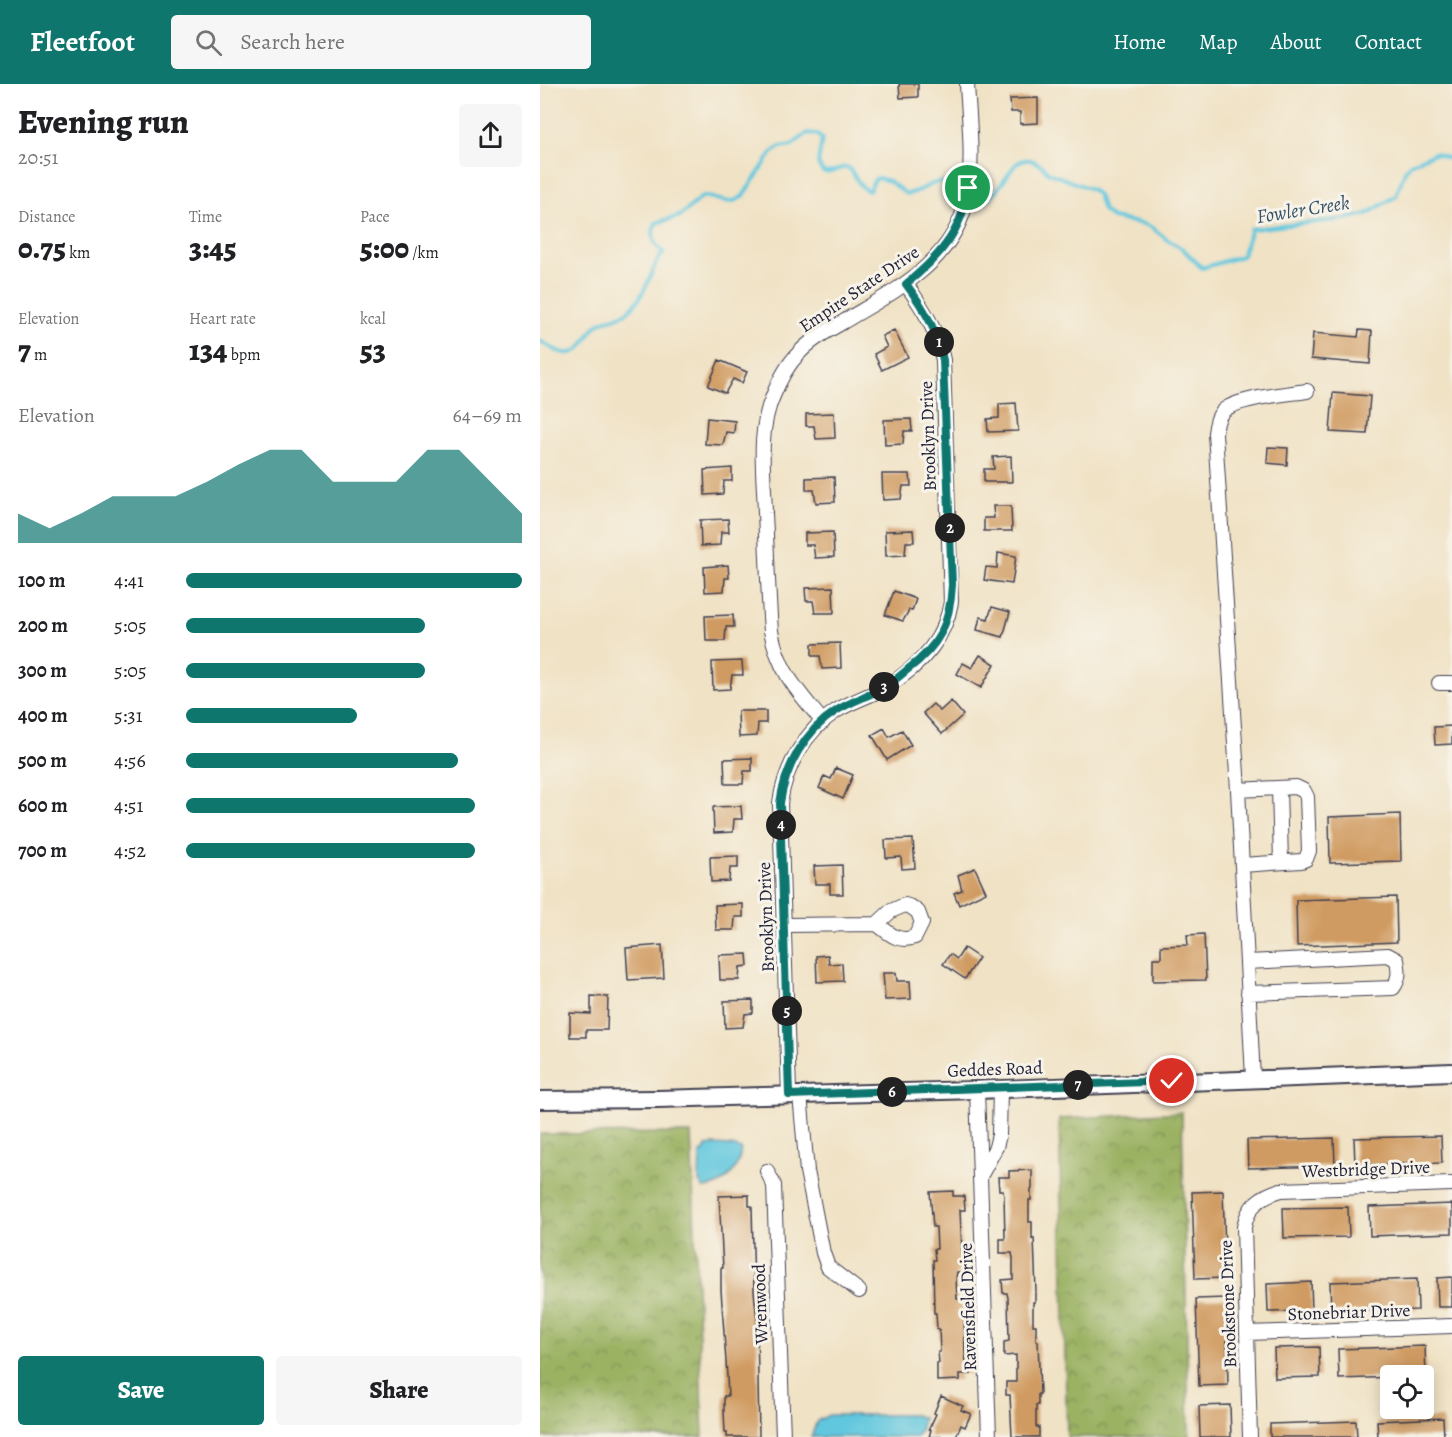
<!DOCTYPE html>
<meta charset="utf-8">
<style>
body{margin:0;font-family:Alegreya,serif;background:#f6f6f6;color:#202124;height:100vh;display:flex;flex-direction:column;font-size:22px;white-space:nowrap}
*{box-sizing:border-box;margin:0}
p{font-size:20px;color:#757577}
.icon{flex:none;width:33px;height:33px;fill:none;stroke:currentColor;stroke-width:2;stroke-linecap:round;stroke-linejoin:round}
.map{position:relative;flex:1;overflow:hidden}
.details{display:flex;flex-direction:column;background:#fff;width:540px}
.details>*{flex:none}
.controls{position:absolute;left:840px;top:1281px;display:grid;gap:12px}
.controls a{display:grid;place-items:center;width:54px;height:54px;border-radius:6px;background:#fff;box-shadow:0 3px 15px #0003;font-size:30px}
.pin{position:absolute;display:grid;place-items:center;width:51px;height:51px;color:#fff;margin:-26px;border:3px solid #fff;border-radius:50%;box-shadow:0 2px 6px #0007}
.km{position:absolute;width:30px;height:30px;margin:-15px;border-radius:50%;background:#222;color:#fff;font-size:16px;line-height:30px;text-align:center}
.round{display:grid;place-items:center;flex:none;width:63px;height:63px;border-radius:6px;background:#f6f6f6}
.headline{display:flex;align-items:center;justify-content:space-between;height:102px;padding:0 18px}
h1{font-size:33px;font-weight:800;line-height:45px}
.stats{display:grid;grid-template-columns:repeat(3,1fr);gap:9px;height:102px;padding:6px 18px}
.stats div{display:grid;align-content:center}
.stats b{font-size:30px;font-weight:800}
.stats small{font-size:16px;font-weight:400}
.stats p{font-size:16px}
.chart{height:168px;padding:12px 18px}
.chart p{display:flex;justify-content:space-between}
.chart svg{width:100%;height:108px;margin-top:6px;fill:#0f766e;opacity:.7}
.action{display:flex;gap:12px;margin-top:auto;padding:12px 18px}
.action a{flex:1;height:69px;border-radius:6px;background:#0f766e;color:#fff;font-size:24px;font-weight:800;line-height:69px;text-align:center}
.action a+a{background:#f6f6f6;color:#202124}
ul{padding:0 18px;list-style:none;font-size:20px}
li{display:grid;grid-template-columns:96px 72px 1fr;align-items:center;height:45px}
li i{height:15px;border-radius:8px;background:#0f766e}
header{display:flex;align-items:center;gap:36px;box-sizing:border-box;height:84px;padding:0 30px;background:#0f766e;color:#fff}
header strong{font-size:28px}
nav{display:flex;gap:33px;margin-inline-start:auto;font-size:21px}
.search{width:420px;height:54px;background:#f6f6f6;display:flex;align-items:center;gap:15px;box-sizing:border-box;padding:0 21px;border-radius:6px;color:#757577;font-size:22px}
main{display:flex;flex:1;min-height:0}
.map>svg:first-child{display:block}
.forest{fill:url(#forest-crowns);stroke:#5e6a50;stroke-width:1.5}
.water{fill:#61c7de;stroke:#42748c;stroke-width:1.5}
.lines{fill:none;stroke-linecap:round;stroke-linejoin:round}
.stream{stroke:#61c7de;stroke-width:4}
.building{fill:#d09b62}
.minor-casing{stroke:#413f50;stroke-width:16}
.major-casing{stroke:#413f50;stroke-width:20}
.minor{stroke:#fff;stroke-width:14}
.major{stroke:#fff;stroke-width:16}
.route-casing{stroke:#fff;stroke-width:12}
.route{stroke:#0f766e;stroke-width:8}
.labels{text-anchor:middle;stroke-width:6;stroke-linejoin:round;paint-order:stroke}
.street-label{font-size:18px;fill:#22223b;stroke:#f7f3e8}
.water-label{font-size:20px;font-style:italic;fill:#35546c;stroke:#f7f3e8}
</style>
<header>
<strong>Fleetfoot</strong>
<div class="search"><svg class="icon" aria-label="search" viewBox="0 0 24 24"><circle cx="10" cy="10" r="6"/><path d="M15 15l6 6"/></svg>Search here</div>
<nav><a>Home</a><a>Map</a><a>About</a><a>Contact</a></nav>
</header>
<main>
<section class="details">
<div class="headline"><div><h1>Evening run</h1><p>20:51</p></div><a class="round"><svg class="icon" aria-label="share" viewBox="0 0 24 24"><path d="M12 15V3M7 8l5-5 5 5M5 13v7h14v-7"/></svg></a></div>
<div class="stats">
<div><p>Distance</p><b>0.75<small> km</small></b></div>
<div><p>Time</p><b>3:45</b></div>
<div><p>Pace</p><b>5:00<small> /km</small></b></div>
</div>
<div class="stats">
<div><p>Elevation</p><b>7<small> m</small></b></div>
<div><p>Heart rate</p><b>134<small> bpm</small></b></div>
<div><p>kcal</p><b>53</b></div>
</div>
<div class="chart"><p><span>Elevation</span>64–69 m</p>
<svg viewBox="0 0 160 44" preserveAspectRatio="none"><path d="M0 44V32L10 38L20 32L30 25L40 25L50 25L60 19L70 12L80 6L90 6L100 19L110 19L120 19L130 6L140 6L150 19L160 32V44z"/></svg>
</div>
<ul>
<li><b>100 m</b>4:41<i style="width:100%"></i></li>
<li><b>200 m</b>5:05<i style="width:71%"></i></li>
<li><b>300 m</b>5:05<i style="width:71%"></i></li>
<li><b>400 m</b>5:31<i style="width:51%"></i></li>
<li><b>500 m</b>4:56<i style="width:81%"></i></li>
<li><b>600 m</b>4:51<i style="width:86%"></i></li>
<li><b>700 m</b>4:52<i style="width:86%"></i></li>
</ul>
<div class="action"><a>Save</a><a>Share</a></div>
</section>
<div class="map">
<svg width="912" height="1353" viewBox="0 0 912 1353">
<defs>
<pattern id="forest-crowns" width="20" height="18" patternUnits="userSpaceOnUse" patternTransform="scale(1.5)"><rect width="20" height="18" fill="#9bb264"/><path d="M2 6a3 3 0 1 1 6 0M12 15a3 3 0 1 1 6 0" fill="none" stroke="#7e9054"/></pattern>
</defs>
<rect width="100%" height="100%" fill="#f7f3e8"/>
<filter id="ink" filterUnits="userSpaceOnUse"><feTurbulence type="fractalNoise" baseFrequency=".0167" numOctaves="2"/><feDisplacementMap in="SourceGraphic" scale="12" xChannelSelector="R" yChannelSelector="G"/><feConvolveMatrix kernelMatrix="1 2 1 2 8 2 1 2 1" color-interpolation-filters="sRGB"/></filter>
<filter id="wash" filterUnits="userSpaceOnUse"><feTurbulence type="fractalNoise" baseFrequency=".008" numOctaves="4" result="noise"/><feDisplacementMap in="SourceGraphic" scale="24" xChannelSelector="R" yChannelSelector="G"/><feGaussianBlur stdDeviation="1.35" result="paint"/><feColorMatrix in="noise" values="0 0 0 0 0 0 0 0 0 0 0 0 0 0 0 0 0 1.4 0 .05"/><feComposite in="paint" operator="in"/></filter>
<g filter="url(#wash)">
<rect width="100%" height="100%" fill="#f0e2c5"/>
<path class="forest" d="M642,1028L649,1353H527L519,1035Z
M151,1049L163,1353H0V1050Z"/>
<path class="water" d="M174,1061L192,1062L201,1065C199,1087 184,1103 163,1104L159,1097L160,1069L164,1068L166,1062Z
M289,1331H375L383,1334L380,1347L376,1353H271L277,1337Z"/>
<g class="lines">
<path class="stream" d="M429,116C447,131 466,91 476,80L483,76H491L501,81L509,89L551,105L558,111L563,126L572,134L604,140L613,144L626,155L643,165L662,184L702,172L711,145L806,135L827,130L856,112L865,87L870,80L895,69L912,76
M0,257C9,261 19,271 30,269C43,267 47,252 55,243C61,235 76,235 84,230C102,219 110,192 118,175L124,169C114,162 110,151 116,139L140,132L163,112C179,114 190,123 203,112L232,69L240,63L252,61L268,49L276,50L282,55L278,79L282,87C291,92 298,83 307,83C317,90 317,103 329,107L335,95L338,94L349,97L366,110C396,105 393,85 423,111"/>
</g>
<g id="blocks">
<path class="building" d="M359,0H378V13L360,14Z
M498,14V39L480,40V28H471L470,15Z
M354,246L368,273L342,286L334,270L347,263L342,252Z
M819,246L832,247L830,280L771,275L773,249L818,253Z
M179,276L207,288L202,299L193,295L185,309L168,302Z
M793,309L830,312L827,350L790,348Z
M476,319L478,347L448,348L447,335L459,334V320Z
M294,329L295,354L276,355L274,342H266V330Z
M167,334L195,337L194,349L186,348L183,361L165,360Z
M371,335L372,347H364L363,360L345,361L344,336Z
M728,363L748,364L747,381L727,379Z
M471,372L472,398H444V385H454L453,373Z
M192,384V397H184L183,410L165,411L164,386Z
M342,390H370L371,402H363L361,415L343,416Z
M294,393L295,418L276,419L274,406H266V394Z
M453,422H471L472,447H444V434H454Z
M188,435L189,448H181L180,461L161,462L160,436Z
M373,446L374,458H366L365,471L346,472L345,447Z
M293,448L294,473L275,474L273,461H265V449Z
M458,469L476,472L472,500L444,496L446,483L457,484Z
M188,481L189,494H185L184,507L165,508L164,483Z
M293,503L294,529H275L273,517H266L265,504Z
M354,507L376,515L372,527L369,526L363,537L345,531Z
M452,523L470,528L463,553L437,546L440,533L448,535Z
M193,531L194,543H186L185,557H166L165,532Z
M300,559L301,584L282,585L280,572H272V560Z
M440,571L455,580L441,604L417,590L423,579L432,584Z
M202,577L203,591H192L190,605L173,606L172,578Z
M411,617L423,631L402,650L383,629L393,620L400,627Z
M198,627H226V639H218L217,652L199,653Z
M912,642V660L895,661L894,643Z
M344,644L349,653L362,646L371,661L347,676L332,651Z
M212,674V687H204L203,700H185L184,675Z
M296,684L313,691L303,715L279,704L284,692L291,695Z
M201,722L202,735H194L193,748L174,749L173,723Z
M860,730L861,777L790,779L789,733Z
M373,755L375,784L362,785L361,773L346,774L345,756Z
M198,772V784H190L189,797L171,798L170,773Z
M302,781L303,810H290V800H275L274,782Z
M435,784L446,808L419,821L414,809L422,806L418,791Z
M856,813L857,858L757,862L756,816Z
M203,820V833H195L194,846H176L175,821Z
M664,850L666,896L613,897V874H621V862L648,861L647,851Z
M122,861L124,894L88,896L86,864Z
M424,864L439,874L425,895L403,880L410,870L417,875Z
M207,870L208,882L200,883L199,896H180L179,871Z
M288,871L289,880L302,879L303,897L277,898L276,872Z
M343,889H356L357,897H370L371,915L345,916Z
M51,912L68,913L67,946H46V953H30V929L51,930Z
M213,916V929L205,930L203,943L185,944L184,917Z
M901,1052L902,1079L815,1081L814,1054Z
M794,1054L795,1082L708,1084L707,1056Z
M492,1086V1105H491V1116H489V1138H492V1155L494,1154L496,1208H495V1218H493V1241H496V1257H498L500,1310H498V1321H496V1343H499V1353H472L470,1311H466V1298H476V1271L464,1272V1258L469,1257L468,1214L467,1209H463L462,1196L473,1195V1174L472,1169H460V1155H465L464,1112L463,1106H459L458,1093H469V1087Z
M413,1107V1112H424L425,1126H420L422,1169L423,1175L427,1174V1188H417L416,1194L417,1215L428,1214L429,1228H424L425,1271L426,1277H430L431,1290H420V1296L397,1297V1279H399L398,1268H400L399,1245H397L396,1229H394L393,1176H395L394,1165H397L396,1143H393L390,1108Z
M683,1107L686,1194L655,1195L652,1108Z
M209,1111V1122H212L214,1207L217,1236L219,1353H187V1348L185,1349L184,1327V1312H188L187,1292L181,1206V1184H183L179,1112Z
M912,1120V1149L830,1152L829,1123Z
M808,1123L809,1153L744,1154L743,1124Z
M912,1193V1223H898L897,1194Z
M877,1195L878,1226L791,1228L790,1198Z
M771,1198L772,1227L728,1228L727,1200Z
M686,1214L688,1301L659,1302L656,1215Z
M885,1262L886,1292L799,1295L798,1265Z
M779,1263L780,1293L735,1294L734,1264Z
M401,1312L423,1322L421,1326L431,1330L425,1343L421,1341L416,1353H389L391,1346L389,1345L396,1330L394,1329Z
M690,1321L691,1353H660L659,1322Z
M903,1334L904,1353H838L837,1337Z
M816,1337L817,1353H730V1340Z"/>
</g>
</g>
<g filter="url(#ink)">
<use href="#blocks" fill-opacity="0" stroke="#413f50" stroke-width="1.5"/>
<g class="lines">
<defs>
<path id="minor" d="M899,599H912
M283,638C257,606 239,588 231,547C228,507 227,468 225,429C224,390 217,348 233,312C239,297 247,281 259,269C271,256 287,247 303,238C354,207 414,179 427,114C434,77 429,37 427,0
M739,704L741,778
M698,706L756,703L764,707L767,713L769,767L766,775L761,777L702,781
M245,841L337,840L351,827L365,821L371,823L378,828L382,839L375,853C358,859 350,850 337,840
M707,878L848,871L857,876C859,886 860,895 853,904L708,909
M713,994L698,706L675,349C676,342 677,333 683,327C697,314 747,310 767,307
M437,1006L449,1353
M249,1011L240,719C245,683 265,647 296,627C312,617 330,612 346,603C379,583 405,556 411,518L403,276C397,246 383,224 366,200
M260,1011L267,1087L283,1169L288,1183L319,1207
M227,1087L234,1101L243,1353
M442,1089L456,1063L459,1051L460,1005
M707,1249L912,1242
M710,1353L704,1143C708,1121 721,1112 741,1106L912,1100"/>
<path id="major" d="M0,1016L118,1015L437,1006L912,988"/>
</defs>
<use href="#minor" class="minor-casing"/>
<use href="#major" class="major-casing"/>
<use href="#minor" class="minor"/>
<use href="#major" class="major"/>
</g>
</g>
<g class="lines" filter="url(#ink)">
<defs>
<path id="route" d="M428,104C423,147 398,174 366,200C384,224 397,246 403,276L412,501C410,540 399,562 367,586C360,592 353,598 345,603C329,612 311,617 296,627C265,647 245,683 240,719L249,1011L632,997"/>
</defs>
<use href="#route" class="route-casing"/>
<use href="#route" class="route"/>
</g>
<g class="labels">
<g class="street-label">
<text transform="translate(319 205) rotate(-34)" y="6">Empire State Drive</text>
<text transform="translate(388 352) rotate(-92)" y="6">Brooklyn Drive</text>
<text transform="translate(226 833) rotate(-92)" y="6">Brooklyn Drive</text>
<text transform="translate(455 985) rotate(-2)" y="6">Geddes Road</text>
<text transform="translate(826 1085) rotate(-2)" y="6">Westbridge Drive</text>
<text transform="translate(220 1220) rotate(-92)" y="6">Wrenwood</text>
<text transform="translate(688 1220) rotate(-92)" y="6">Brookstone Drive</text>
<text transform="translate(428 1223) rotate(-92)" y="6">Ravensfield Drive</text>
<text transform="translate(809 1228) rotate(-2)" y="6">Stonebriar Drive</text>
</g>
<g class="water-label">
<text transform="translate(763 125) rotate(-9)" y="7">Fowler Creek</text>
</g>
</g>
</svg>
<div class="controls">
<a><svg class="icon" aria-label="locate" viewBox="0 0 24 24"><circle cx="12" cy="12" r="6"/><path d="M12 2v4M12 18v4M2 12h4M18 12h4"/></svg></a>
</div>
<div class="pin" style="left:428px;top:104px;background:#1e9e55"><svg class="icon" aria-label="arrive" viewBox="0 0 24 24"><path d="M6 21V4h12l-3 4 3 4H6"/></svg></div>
<div class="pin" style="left:632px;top:997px;background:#d93025"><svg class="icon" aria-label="check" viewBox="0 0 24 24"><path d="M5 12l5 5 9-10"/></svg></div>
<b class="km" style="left:399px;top:258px">1</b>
<b class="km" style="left:410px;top:444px">2</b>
<b class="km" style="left:344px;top:603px">3</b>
<b class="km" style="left:241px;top:741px">4</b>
<b class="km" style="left:247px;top:927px">5</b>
<b class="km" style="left:352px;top:1008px">6</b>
<b class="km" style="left:538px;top:1001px">7</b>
</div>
</main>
